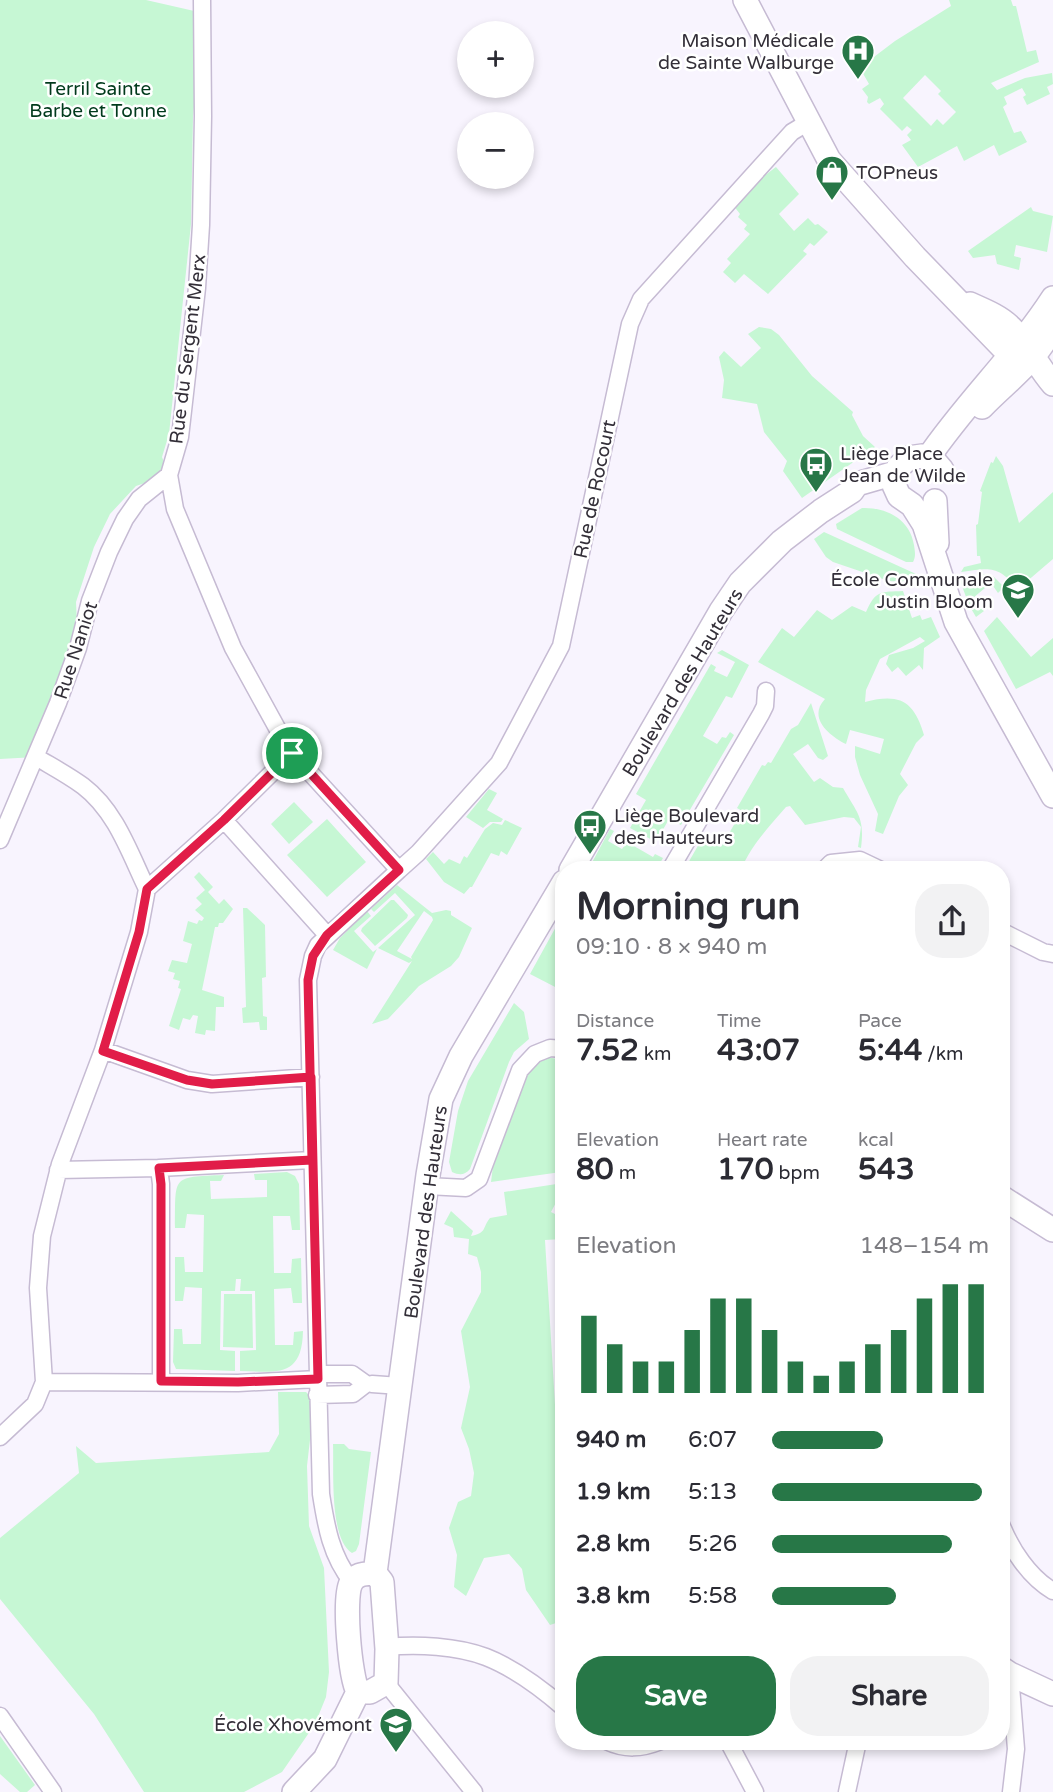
<!DOCTYPE html>
<meta charset="utf-8">
<style>
body{margin:0;font-family:"Varela Round",sans-serif;background:#f2f2f3;color:#2b2b33;height:100vh;display:flex;flex-direction:column;font-size:26px;white-space:nowrap}
*{box-sizing:border-box;margin:0}
p{font-size:23px;color:#7c7c81}
.icon{flex:none;width:38px;height:38px;fill:none;stroke:currentColor;stroke-width:2;stroke-linecap:round;stroke-linejoin:round}
.map{position:relative;flex:1;overflow:hidden}
.side{position:absolute;left:555px;top:861px;width:455px;height:889px;display:flex;flex-direction:column;background:#fff;border-radius:28px;box-shadow:0 4px 10px #0003}
.side>*{flex:none}
.tools{position:absolute;left:457px;top:21px;display:grid;gap:14px}
.tools a{display:grid;place-items:center;width:77px;height:77px;border-radius:50%;background:#fff;box-shadow:0 4px 10px #0003;font-size:35px}
.pin{position:absolute;display:grid;place-items:center;width:60px;height:60px;color:#fff;margin:-30px;border:4px solid #fff;border-radius:50%;box-shadow:0 2px 7px #0007}
.round{display:grid;place-items:center;flex:none;width:74px;height:74px;border-radius:28px;background:#f2f2f3}
.head{display:flex;align-items:center;justify-content:space-between;height:119px;padding:0 21px}
h1{font-size:38px;font-weight:700;line-height:52px}
.stats{display:grid;grid-template-columns:repeat(3,1fr);gap:10px;height:119px;padding:7px 21px}
.stats div{display:grid;align-content:center}
.stats b{font-size:30px;font-weight:700}
.stats small{font-size:19px;font-weight:400}
.stats p{font-size:19px}
.chart{height:196px;padding:14px 21px}
.chart p{display:flex;justify-content:space-between}
.chart svg{width:100%;height:126px;margin-top:7px;stroke:#277747;stroke-width:6}
.cta{display:flex;gap:14px;margin-top:auto;padding:14px 21px}
.cta a{flex:1;height:80px;border-radius:28px;background:#277747;color:#fff;font-size:28px;font-weight:700;line-height:80px;text-align:center}
.cta a+a{background:#f2f2f3;color:#2b2b33}
ul{padding:0 21px;list-style:none;font-size:23px}
li{display:grid;grid-template-columns:112px 84px 1fr;align-items:center;height:52px}
li i{height:18px;border-radius:9px;background:#277747}
.map>svg:first-child{display:block}
.green{fill:#c6f7d4;fill-rule:evenodd}
.lines{fill:none;stroke-linecap:round;stroke-linejoin:round}
.street-casing{stroke:#c6bbd3;stroke-width:19}
.secondary-casing{stroke:#c6bbd3;stroke-width:26}
.street{stroke:#fff;stroke-width:16}
.secondary{stroke:#fff;stroke-width:23}
.route-casing{stroke:#fff;stroke-width:14}
.route{stroke:#e11d48;stroke-width:9}
.labels{text-anchor:middle;stroke-width:5;stroke-linejoin:round;paint-order:stroke}
.poi-label{font-size:19px;fill:#332f38;stroke:#fff;text-anchor:end}
.park-label{font-size:19px;fill:#013a1c;stroke:#fff}
.street-label{font-size:19px;fill:#332f38;stroke:#fff}
</style>
<div class="map">
<svg width="1053" height="1792" viewBox="0 0 1053 1792">
<rect width="100%" height="100%" fill="#f8f4fe"/>
<path class="green" d="M0,0H146L203,13L193,117L191,224L169,434L162,457L169,475L136,486L110,514L94,547L76,602L78,648L36,757L0,759Z
M949,0H1011L1013,6H1016L1027,52L1036,50L1039,62L991,83L997,90L1025,78L1052,73L1053,84L1047,87L1050,94L1027,105L1023,97L1026,95L1022,88L1004,97L1007,104L1003,107L1014,133L1021,131L1027,142L999,156L994,145L964,161L957,146L918,167L902,145L911,140L907,135L912,130L907,126L902,131L880,109L884,104L880,98L869,104L867,102L868,97L862,89L869,84L861,70L862,66L895,41L951,6ZM925,75L941,91L938,94L956,112L943,125L937,119L931,126L903,98Z
M776,167L799,194L779,214L794,231L808,218L815,225L818,224L828,232L814,246L810,243L803,251L807,254L768,294L744,274L735,283L723,272L731,263L727,259L750,234L744,229L747,225L738,217L740,214L733,205L748,188Z
M1031,207L1033,211L1053,216L1047,252L1016,245L1014,256L1021,258L1019,270L997,264L995,255L973,258L968,251Z
M759,327L771,329L779,335L812,376L853,412L852,415L863,436L875,447L802,498L783,471L787,461L764,432L757,404L722,398L724,380L719,357L724,351L741,367L761,348L748,334Z
M996,456L1003,466L1019,523L1053,492V559L1018,589C997,565 991,568 961,572L964,567L981,563L980,556H977L976,525L978,524L982,492L980,491L991,462L993,463Z
M862,508C886,507 910,519 914,545C915,552 916,556 913,562H906L837,529L836,524Z
M824,532L916,574L919,577L900,582L889,581L833,562L826,557L814,539Z
M987,574L993,576L1004,587L998,593L991,583L973,598L984,611L976,617L969,605L959,578Z
M903,591L912,618L920,615L922,620L931,617L940,637L924,648L923,670L919,665L906,676L898,667L892,672L886,664L889,655L913,648L925,641L920,637L880,659L866,690L865,702C900,693 914,701 924,735L916,743L900,774L908,785L899,796L883,834L875,831L878,814L860,775L855,757V746L880,754L884,739L850,730L846,744C830,736 807,718 825,699L758,662L782,628L794,637L817,610L832,620L852,606L866,612C876,590 880,592 903,591Z
M997,617L1031,657L1053,638V676L1050,672L1016,689L984,631Z
M722,650L749,665L732,698L726,696L703,736L717,744L722,737L726,738L730,732L734,735L681,825L669,819L656,842L630,828L646,800L636,794L711,664L716,667L714,671L727,677L735,662L717,653Z
M811,703L828,756L823,760L818,758L808,744L793,754L814,782L820,778L833,787L843,788C857,813 865,817 861,848L858,847L861,827L854,818L844,817L805,825L790,806L786,807C769,827 751,845 741,870H684L703,837L721,847L742,811L737,808L762,765L765,766L768,762L771,763L791,729L798,725Z
M489,789L497,793L487,810L503,819L501,822H490L483,828L466,817Z
M294,802L313,822L289,844L271,824Z
M327,819L366,862L327,897L287,855Z
M505,820L522,828L507,855L501,851L499,856L491,853L472,887H470L464,894L444,882L426,859L433,852L444,864L449,859L460,864L464,856L467,858L485,829L493,823L502,825Z
M610,829L614,831L608,841L622,849L627,842L653,857L655,854L663,858L656,870H588Z
M199,872L213,887L208,892L219,904L224,899L233,909L223,923H219L218,927H215L202,990L224,997V1007H216L215,1031L206,1030L205,1035L195,1033L198,1016L193,1015L190,1020L183,1018L179,1030L169,1026L181,989L178,988L180,981L173,979L175,973L168,971L172,960L187,963L192,944L183,941L188,921L197,924L199,920L202,921L204,918L195,910L202,904L196,898L205,890L194,877Z
M397,885L432,913L446,910L451,911V915L472,928L459,957L451,966L419,986L388,1019L372,1024L412,961L409,963L378,948L415,915L395,893L374,912L371,909ZM424,911L432,917L433,920L411,957L412,959L397,951Z
M391,900H394L408,915L407,918L375,946L361,931L362,928Z
M243,908H247L265,925L266,977L262,978L263,1016L267,1017V1030H260L259,1022L243,1023L242,1008L246,1007Z
M367,911L371,916L354,931L373,952L377,949L367,969L333,950L340,938Z
M563,914V982L559,989L530,974Z
M514,1003L524,1012L529,1039L514,1052L509,1062L470,1169C464,1176 459,1175 452,1172L449,1162L458,1111L468,1081Z
M546,1057L563,1060V1113L557,1132L556,1157L561,1172L491,1182L493,1166L527,1075L537,1062Z
M287,1172L295,1176L299,1184L300,1230H292L290,1216H273L274,1273H291L292,1259L301,1258L302,1303H293L291,1288L274,1289L275,1345H293L294,1332L303,1331C302,1378 277,1372 240,1371V1351L256,1350L255,1291H240L241,1279H236L235,1291H221L220,1350L235,1351V1371L176,1369L173,1362L174,1329H182L183,1344H201L202,1288L185,1287L183,1301H175V1257H184L185,1272H203L204,1215L187,1214L185,1228H175C176,1176 170,1177 224,1175L221,1181H210L211,1199L267,1197V1180H255L254,1174Z
M563,1183V1196L560,1195L551,1212L563,1218V1239L545,1240L560,1487L564,1488V1567L557,1600L559,1622L550,1625L526,1590L522,1569L509,1554L484,1558L466,1596L454,1587L457,1555L449,1528L458,1502L471,1496L474,1473L469,1449L461,1428L470,1387L461,1331L481,1292V1272L477,1257L468,1254L469,1239L454,1237L453,1228L444,1224L451,1211L473,1231L471,1236C487,1233 482,1228 490,1218L507,1215L504,1192Z
M224,1294H252L253,1348L223,1347Z
M278,1392H306L311,1397V1431L307,1466L309,1526L324,1568L329,1672L326,1697L315,1724L282,1772L244,1792H144L94,1714L0,1599V1538L79,1473L76,1446L96,1463L269,1452L279,1434Z
M333,1444H344L349,1449L371,1452L359,1544L356,1551L352,1553C329,1539 334,1470 333,1444Z
M0,1736L35,1785L27,1792H20L0,1774Z"/>
<g class="lines">
<defs>
<path id="street" d="M202,0L203,116L201,225L197,288L180,437L169,475L175,509L233,648L277,728L292,753L399,870L318,945L313,956L308,980L321,1494C326,1526 331,1556 352,1582
M36,757C51,766 68,775 83,786C116,811 130,854 147,889
M224,820L327,935
M0,840L58,703L78,648L90,601L109,552L125,519L139,499L169,475
M399,870L418,853L499,763L561,646L630,324L641,299L792,132L807,123
M670,870L761,714L765,706L766,691
M824,870L831,863L860,860L881,870
M1001,931L1043,952L1053,954
M103,1050L187,1080L212,1084L311,1077
M159,1168L161,1184V1381
M58,1170L159,1168L312,1160
M427,1186L466,1188L479,1179L520,1070L535,1054L550,1048L564,1049
M44,1382L238,1383L318,1379
M372,1384L400,1386
M317,1395L353,1394L366,1384L352,1374H318
M0,1437L35,1404L44,1382L38,1288L42,1236L60,1164L103,1050L139,932L147,889L224,820L292,753
M1001,1524C1011,1549 1029,1577 1053,1591
M387,1647C417,1644 457,1646 486,1657C514,1668 541,1688 564,1708
M1010,1674L1016,1749L1011,1792
M386,1683L474,1792
M0,1716L53,1792
M606,1741C625,1750 641,1749 661,1741
M728,1741L755,1792
M847,1792L858,1741"/>
<path id="secondary" d="M745,0L829,160L915,257L1009,354
M970,304C983,310 999,316 1009,326C1027,342 1037,366 1053,384
M982,407C1009,379 1035,363 1053,326
M928,458C966,402 1016,355 1053,298
M942,470L936,463L922,456L908,458L898,468L894,485L899,496L912,505L924,524L956,622L1053,796
M935,501L937,543
M571,870L721,611L740,583L782,541L821,511L852,491L857,484L895,473
M1001,1197L1053,1230
M375,1573L428,1175L441,1099L461,1056L564,882
M375,1573L382,1582L387,1649L386,1683L370,1692H358C350,1677 343,1598 351,1583C356,1573 366,1574 375,1573Z
M1001,1668L1010,1674L1053,1694
M294,1792L325,1759L358,1692"/>
</defs>
<use href="#street" class="street-casing"/>
<use href="#secondary" class="secondary-casing"/>
<use href="#street" class="street"/>
<use href="#secondary" class="secondary"/>
</g>
<g class="lines">
<defs>
<path id="route" d="M292,753L224,820L147,889L139,932L103,1051L187,1080L212,1084L311,1077L318,1379L238,1382L161,1381V1184L159,1168L312,1160L308,980L313,956L327,935L399,870L292,753"/>
</defs>
<use href="#route" class="route-casing"/>
<use href="#route" class="route"/>
</g>
<defs>
<symbol id="hospital-pin" viewBox="-11 -11 22 30"><path d="M0 17L-7.5 6A9.5 9.5 0 1 1 7.5 6Z" fill="#277747" stroke="#fff"/><path d="M-5-5h3v3.5h4V-5h3V5h-3V1.5h-4V5h-3Z" fill="#fff"/></symbol>
<symbol id="shop-pin" viewBox="-11 -11 22 30"><path d="M0 17L-7.5 6A9.5 9.5 0 1 1 7.5 6Z" fill="#277747" stroke="#fff"/><path d="M-5-2.5h2.3a2.7 3.5 0 0 1 5.4 0H5L5.5 6h-11ZM-1.5-2.5h3a1.5 2.3 0 0 0-3 0Z" fill="#fff"/></symbol>
<symbol id="bus-pin" viewBox="-11 -11 22 30"><path d="M0 17L-7.5 6A9.5 9.5 0 1 1 7.5 6Z" fill="#277747" stroke="#fff"/><path d="M-5-6H5V4H4V6H2V4H-2V6H-4V4H-5ZM-3.5-4V0h7V-4ZM-3.5 1.2v1.5H-2V1.2ZM2 1.2v1.5H3.5V1.2Z" fill="#fff"/></symbol>
<symbol id="school-pin" viewBox="-11 -11 22 30"><path d="M0 17L-7.5 6A9.5 9.5 0 1 1 7.5 6Z" fill="#277747" stroke="#fff"/><path d="M0-5L7-2L0 1L-7-2ZM-4 1L0 2.5L4 1V4Q0 6-4 4Z" fill="#fff"/></symbol>
</defs>
<g fill-rule="evenodd">
<use href="#hospital-pin" x="839" y="32" width="38" height="52"/>
<use href="#shop-pin" x="813" y="153" width="38" height="52"/>
<use href="#bus-pin" x="797" y="445" width="38" height="52"/>
<use href="#school-pin" x="999" y="571" width="38" height="52"/>
<use href="#bus-pin" x="571" y="807" width="38" height="52"/>
<use href="#school-pin" x="377" y="1705" width="38" height="52"/>
</g>
<g class="labels">
<g class="poi-label">
<text x="834" y="47">Maison Médicale<tspan x="834" dy="22">de Sainte Walburge</tspan></text>
<text x="856" y="179" text-anchor="start">TOPneus</text>
<text x="840" y="460" text-anchor="start">Liège Place<tspan x="840" dy="22">Jean de Wilde</tspan></text>
<text x="993" y="586">École Communale<tspan x="993" dy="22">Justin Bloom</tspan></text>
<text x="614" y="822" text-anchor="start">Liège Boulevard<tspan x="614" dy="22">des Hauteurs</tspan></text>
<text x="372" y="1731">École Xhovémont</text>
</g>
<g class="park-label">
<text x="98" y="95">Terril Sainte<tspan x="98" dy="22">Barbe et Tonne</tspan></text>
</g>
<g class="street-label">
<text transform="translate(187 349) rotate(-83)" y="7">Rue du Sergent Merx</text>
<text transform="translate(594 489) rotate(-78)" y="7">Rue de Rocourt</text>
<text transform="translate(75 650) rotate(-72)" y="7">Rue Naniot</text>
<text transform="translate(682 682) rotate(-59)" y="7">Boulevard des Hauteurs</text>
<text transform="translate(425 1212) rotate(-82)" y="7">Boulevard des Hauteurs</text>
</g>
</g>
</svg>
<div class="tools">
<a>+</a>
<a>−</a>
</div>
<div class="pin" style="left:292px;top:753px;background:#1e9e55"><svg class="icon" aria-label="arrive" viewBox="0 0 24 24"><path d="M6 21V4h12l-3 4 3 4H6"/></svg></div>
<section class="side">
<div class="head"><div><h1>Morning run</h1><p>09:10 · 8 × 940 m</p></div><a class="round"><svg class="icon" aria-label="share" viewBox="0 0 24 24"><path d="M12 15V3M7 8l5-5 5 5M5 13v7h14v-7"/></svg></a></div>
<div class="stats">
<div><p>Distance</p><b>7.52<small> km</small></b></div>
<div><p>Time</p><b>43:07</b></div>
<div><p>Pace</p><b>5:44<small> /km</small></b></div>
</div>
<div class="stats">
<div><p>Elevation</p><b>80<small> m</small></b></div>
<div><p>Heart rate</p><b>170<small> bpm</small></b></div>
<div><p>kcal</p><b>543</b></div>
</div>
<div class="chart"><p><span>Elevation</span>148–154 m</p>
<svg viewBox="0 0 160 44" preserveAspectRatio="none"><path d="M5 44V17M15 44V27M25 44V33M35 44V33M45 44V22M55 44V11M65 44V11M75 44V22M85 44V33M95 44V38M105 44V33M115 44V27M125 44V22M135 44V11M145 44V6M155 44V6"/></svg>
</div>
<ul>
<li><b>940 m</b>6:07<i style="width:51%"></i></li>
<li><b>1.9 km</b>5:13<i style="width:97%"></i></li>
<li><b>2.8 km</b>5:26<i style="width:83%"></i></li>
<li><b>3.8 km</b>5:58<i style="width:57%"></i></li>
</ul>
<div class="cta"><a>Save</a><a>Share</a></div>
</section>
</div>
